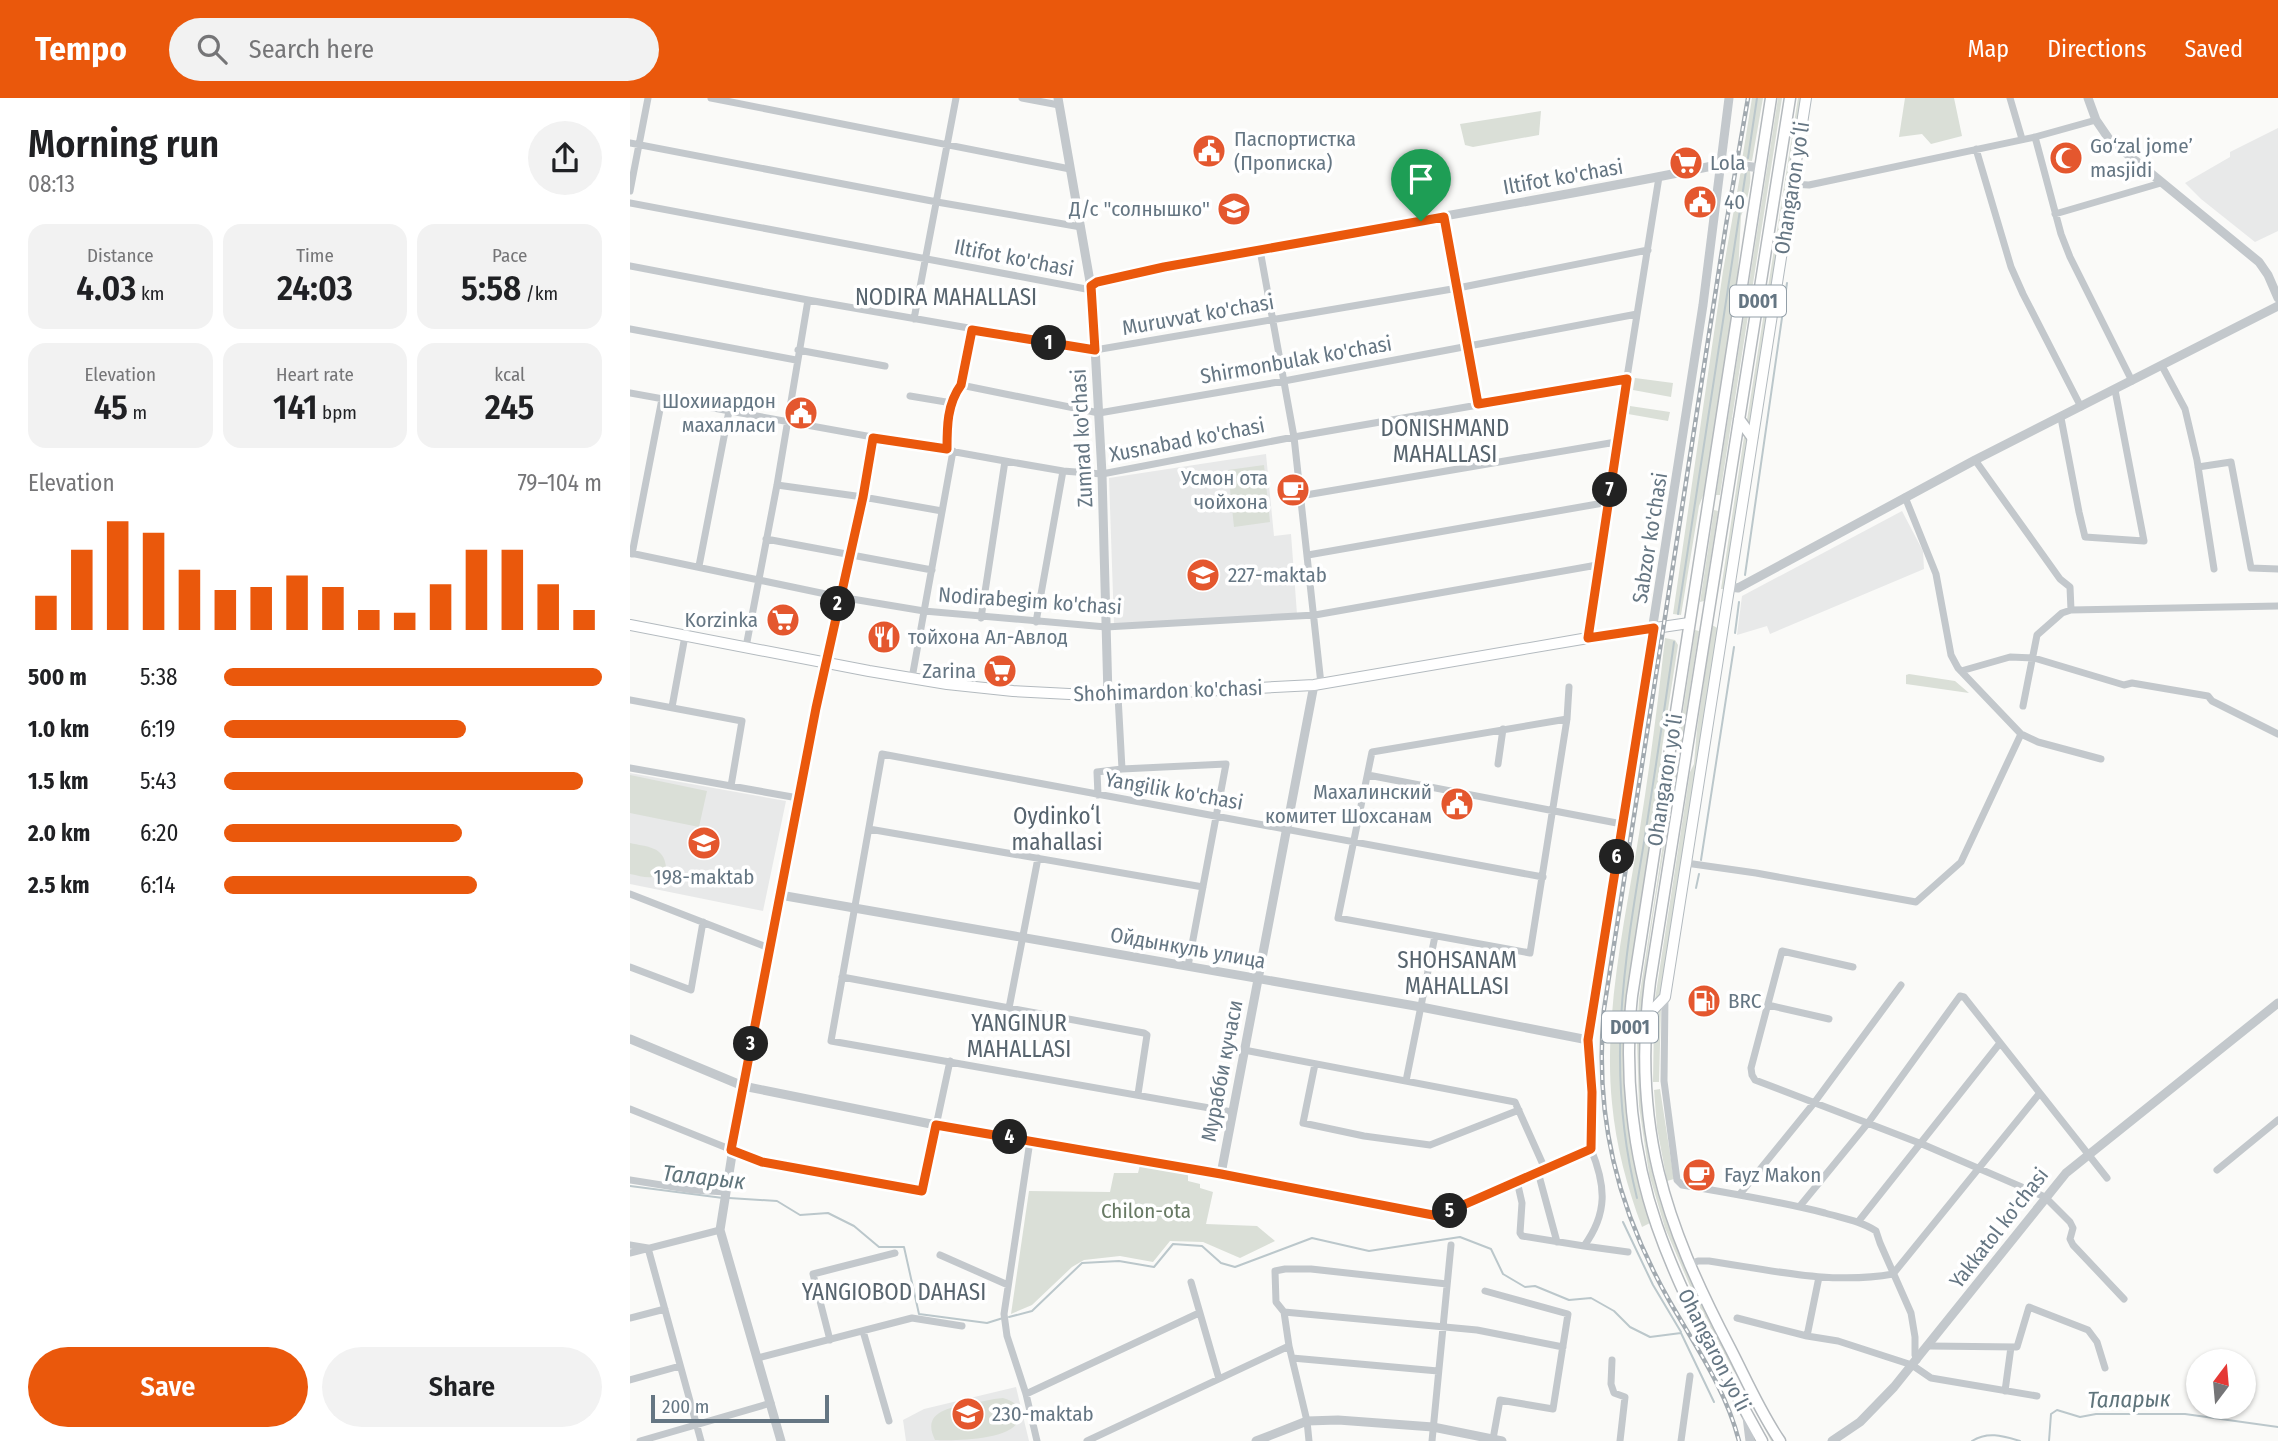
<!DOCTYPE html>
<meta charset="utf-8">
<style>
body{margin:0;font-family:"Fira Sans Condensed",sans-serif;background:#f2f2f2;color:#202124;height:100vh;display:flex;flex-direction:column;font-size:26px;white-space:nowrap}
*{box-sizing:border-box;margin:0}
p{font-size:23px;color:#757577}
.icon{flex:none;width:38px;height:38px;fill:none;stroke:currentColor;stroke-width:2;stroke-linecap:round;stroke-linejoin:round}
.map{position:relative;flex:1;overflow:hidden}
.sheet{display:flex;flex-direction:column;background:#fff;width:630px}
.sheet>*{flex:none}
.needle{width:46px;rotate:16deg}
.buttons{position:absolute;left:1556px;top:1251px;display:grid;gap:14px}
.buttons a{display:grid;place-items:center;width:70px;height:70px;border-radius:50%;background:#fff;box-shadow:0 2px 5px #0004;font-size:35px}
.scale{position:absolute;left:21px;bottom:18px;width:178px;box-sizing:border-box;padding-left:7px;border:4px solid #657683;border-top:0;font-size:19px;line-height:24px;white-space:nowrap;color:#657683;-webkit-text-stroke:5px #fff;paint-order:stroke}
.pin{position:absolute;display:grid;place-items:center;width:60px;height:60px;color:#fff;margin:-72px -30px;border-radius:50% 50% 50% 0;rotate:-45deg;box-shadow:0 0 7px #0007}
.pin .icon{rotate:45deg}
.km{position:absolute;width:35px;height:35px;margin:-18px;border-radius:50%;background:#222;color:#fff;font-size:19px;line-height:35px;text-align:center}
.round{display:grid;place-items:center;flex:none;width:74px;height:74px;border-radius:37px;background:#f2f2f2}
.head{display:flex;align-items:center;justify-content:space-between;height:119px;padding:0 28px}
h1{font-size:38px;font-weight:600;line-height:52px}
.figures{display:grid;grid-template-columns:repeat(3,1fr);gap:10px;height:119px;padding:7px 28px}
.figures div{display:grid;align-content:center;border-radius:18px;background:#f2f2f2;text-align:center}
.figures b{font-size:35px;font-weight:600}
.figures small{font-size:19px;font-weight:400}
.figures p{font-size:19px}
.chart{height:196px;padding:14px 28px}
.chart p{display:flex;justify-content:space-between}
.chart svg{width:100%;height:126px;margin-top:7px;stroke:#ea580c;stroke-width:6}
.button{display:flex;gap:14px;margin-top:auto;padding:14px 28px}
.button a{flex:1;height:80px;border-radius:42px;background:#ea580c;color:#fff;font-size:28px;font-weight:600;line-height:80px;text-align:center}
.button a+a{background:#f2f2f2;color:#202124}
ul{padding:0 28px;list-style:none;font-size:23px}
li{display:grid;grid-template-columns:112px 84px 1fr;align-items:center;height:52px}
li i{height:18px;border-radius:9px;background:#ea580c}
header{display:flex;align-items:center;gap:42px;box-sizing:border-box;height:98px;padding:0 35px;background:#ea580c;color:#fff}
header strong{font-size:33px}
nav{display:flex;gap:38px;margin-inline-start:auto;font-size:24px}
.search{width:490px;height:63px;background:#f2f2f2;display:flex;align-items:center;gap:18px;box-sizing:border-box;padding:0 24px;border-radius:38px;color:#757577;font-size:26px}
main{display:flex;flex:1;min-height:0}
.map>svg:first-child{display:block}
.built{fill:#e8e9e9}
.green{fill:#dadfd7}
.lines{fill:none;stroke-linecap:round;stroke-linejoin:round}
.stream{stroke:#bbc7cb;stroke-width:2}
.secondary-casing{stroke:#b3babf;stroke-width:12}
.trunk-casing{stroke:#b4b9bd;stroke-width:13}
.minor{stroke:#c3c8cc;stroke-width:7}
.tertiary{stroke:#c3c8cc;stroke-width:9}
.secondary{stroke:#fff;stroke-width:10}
.trunk{stroke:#fff;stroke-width:10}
.rail-casing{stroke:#a2aab0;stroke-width:4.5}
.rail{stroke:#fff;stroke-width:2;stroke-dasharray:5;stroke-linecap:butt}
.route-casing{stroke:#fff;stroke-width:14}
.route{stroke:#ea580c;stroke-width:9}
.labels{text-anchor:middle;stroke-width:7;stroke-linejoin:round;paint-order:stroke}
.shield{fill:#fff;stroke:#939fa8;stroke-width:2}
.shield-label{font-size:19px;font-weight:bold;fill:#657683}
.poi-label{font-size:21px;fill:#657683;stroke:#fff;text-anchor:start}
.street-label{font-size:21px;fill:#657683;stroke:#fff}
.park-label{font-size:21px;fill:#687a64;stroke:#fff}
.neighbourhood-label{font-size:23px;fill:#57646e;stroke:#fff}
.water-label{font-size:23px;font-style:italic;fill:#60757c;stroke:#fff}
</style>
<header>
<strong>Tempo</strong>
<div class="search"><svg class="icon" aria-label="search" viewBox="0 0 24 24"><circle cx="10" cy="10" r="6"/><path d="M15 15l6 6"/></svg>Search here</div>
<nav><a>Map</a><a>Directions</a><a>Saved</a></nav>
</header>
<main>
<section class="sheet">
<div class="head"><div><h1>Morning run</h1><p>08:13</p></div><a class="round"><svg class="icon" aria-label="share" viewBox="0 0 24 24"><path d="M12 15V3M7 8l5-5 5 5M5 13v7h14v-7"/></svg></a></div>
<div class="figures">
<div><p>Distance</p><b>4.03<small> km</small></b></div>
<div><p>Time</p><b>24:03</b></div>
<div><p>Pace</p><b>5:58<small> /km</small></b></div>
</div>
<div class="figures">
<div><p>Elevation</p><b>45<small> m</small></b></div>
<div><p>Heart rate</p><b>141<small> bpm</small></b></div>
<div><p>kcal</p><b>245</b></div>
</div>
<div class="chart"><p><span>Elevation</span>79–104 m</p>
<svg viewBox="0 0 160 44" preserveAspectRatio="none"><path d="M5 44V32M15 44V16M25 44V6M35 44V10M45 44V23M55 44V30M65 44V29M75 44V25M85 44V29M95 44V37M105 44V38M115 44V28M125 44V16M135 44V16M145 44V28M155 44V37"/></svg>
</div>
<ul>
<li><b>500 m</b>5:38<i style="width:100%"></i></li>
<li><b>1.0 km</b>6:19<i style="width:64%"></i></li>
<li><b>1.5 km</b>5:43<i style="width:95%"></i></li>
<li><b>2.0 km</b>6:20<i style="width:63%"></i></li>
<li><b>2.5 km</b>6:14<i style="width:67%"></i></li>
</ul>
<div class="button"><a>Save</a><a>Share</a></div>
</section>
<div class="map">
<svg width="1648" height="1343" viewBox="0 0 1648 1343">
<rect width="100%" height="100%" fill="#fafaf8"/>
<path class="built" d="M1648,30V133L1625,144L1571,101L1555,85L1600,59V54Z
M636,356L644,438L661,436L667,516L484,526L479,380Z
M1272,413L1293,453L1294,471L1140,536L1137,528L1107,537L1112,498Z
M0,675L156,703L133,813L0,786Z
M386,1289L399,1343H276L273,1322L294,1311Z"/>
<path class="green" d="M1122,0H1133L1122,63L1112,62Z
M1148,0H1152L1090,397H1086Z
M1168,0H1172L1121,327L1117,322Z
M1275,0H1324L1332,38L1301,46L1292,36L1269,39Z
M911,13L909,37L843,49L835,47L830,26Z
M1111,72L1120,73C1122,87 1116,105 1111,118L1107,194L1076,390L1069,408L1051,517L1043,516L1093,173Z
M1005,280L1043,285L1041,299L1003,292Z
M1000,308L1040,314L1038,323L998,316Z
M1114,339L1119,343L1095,491H1091Z
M634,367L640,424L604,429L598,372Z
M1084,412L1088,413L1074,503L1070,504Z
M1082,527L1089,531L1032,897L1025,901L1060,674L1064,666L1067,631Z
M1065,532L1069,533L1050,654L1047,653Z
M1035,540L1045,542L1048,547L1032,650L1030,684L995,913L993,959L999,1032L1010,1093L1020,1125L1012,1129C997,1089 986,1048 982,1005C973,916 996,818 1010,730C1020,667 1028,604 1035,540Z
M1279,576L1325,583L1339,595L1276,586V577Z
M1044,675H1047C1026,810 989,954 1026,1089C1051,1179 1101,1260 1144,1343H1141L1108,1279L1103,1272L1067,1204L1035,1130L1019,1076L1009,1008L1007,942L1009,901Z
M0,677L77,693L69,729L0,715Z
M0,745C17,749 34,748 36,769C26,784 15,779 0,776Z
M1031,908L1029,984H1023L1024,920Z
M1030,991L1044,1081L1037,1083L1027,1030L1024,992Z
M510,1067L558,1077V1083L570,1086V1090L583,1094L576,1126L627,1128L645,1143L610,1160L573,1144L540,1143L523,1164L490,1158L454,1162L442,1169L402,1207L381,1216L399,1093L480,1094L484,1075H508Z
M373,1300C380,1302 387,1305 389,1313C397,1343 324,1343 305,1342C291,1314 319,1310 339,1306C350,1304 361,1301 373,1300Z"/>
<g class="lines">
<path class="stream" d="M1118,60L1127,0
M1115,477L1157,185
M1048,516L1116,73
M1105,535L1109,504
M1071,762L1104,549
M1066,790L1069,776
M0,1088L93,1100
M99,1100L147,1103L170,1117L198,1115L224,1128L249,1149H274L289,1216L357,1225L373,1220
M1007,1100C975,973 994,865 1015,738C1025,673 1035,609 1044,544
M993,1124L1023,1187L1051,1234
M379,1219L402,1213L452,1165L489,1163L524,1169L543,1146L572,1148L591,1165L605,1169L682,1140L739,1153L830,1139L861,1151L873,1176L895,1189L905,1188L939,1202L961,1200L984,1213L1000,1229L1020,1239L1051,1235L1084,1304
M1342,1343C1358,1333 1373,1338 1390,1343
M1419,1343L1421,1316L1427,1312L1450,1319L1466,1316H1555L1648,1329"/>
<defs>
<path id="secondary" d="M0,527L239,573L317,586L383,593L478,598L684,587L958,540L1059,525
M1016,919L1035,899L1176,0"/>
<path id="trunk" d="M1109,321L1122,339
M1132,1343C1094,1274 1053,1203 1027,1128C1002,1056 994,973 1002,898L1141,0
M1150,1343C1130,1314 1116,1281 1100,1250C1034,1124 1002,1028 1020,884L1160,0"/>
</defs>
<use href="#secondary" class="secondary-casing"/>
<use href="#trunk" class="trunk-casing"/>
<path class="minor" d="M81,0L440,71
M392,0L429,7
M1380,0L1392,41
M1405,39L1431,136L1440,159L1502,283
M0,45L307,104L451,129
M1346,51L1381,169L1393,196L1451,309
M1162,86L1179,87L1405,39L1466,22
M0,93L18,0
M0,105L456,191L461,188
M1425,116L1531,85
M814,119L848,306
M630,152L664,339L691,586
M0,168L178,202L465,252L828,190L1018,152
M284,221L326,0
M0,231L166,262
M168,252L255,268
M1532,268L1555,311L1567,362L1584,471
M331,287L469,315L654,283L1007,216
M0,295L375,363L433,373L472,376L664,339L997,281
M280,298L322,305
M1431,320L1449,414L1455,439L1514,443L1485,292
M317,351C317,329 317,306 331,287L342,232
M1345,362L1430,481L1440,489L1441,512
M1568,369L1601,364L1621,470L1648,471
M147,387L233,399L312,413
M670,398L986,344
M1275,399L1306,476L1321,557L1328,570L1391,636L1408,644L1471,661
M136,441L302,472
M0,455L210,499L294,513L476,529L685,517L967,467
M2,456L32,301
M678,457L979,404
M69,468L99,313
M351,520L375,363
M406,524L433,373
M958,540L967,467L1029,79
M116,549L147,387L178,202
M195,565L233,399L243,340
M1331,573L1380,559L1404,560L1494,587L1502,585L1578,598L1582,603L1648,636
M282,580L323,353
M488,598L492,671
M0,602L112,623L101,688
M1393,608L1407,537L1432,515L1441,512L1648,508
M42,609L55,538
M937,621L742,654L708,820L900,855L937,621L939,589
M868,666L873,631
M0,670L168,700
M738,677L992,726
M468,697L467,674L492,671L596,666L558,868
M239,731L573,789
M1056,765L1126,775L1286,804L1331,764L1391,636
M0,796L139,850
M0,869L61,892L73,824
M1223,869L1152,853L1121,970L1122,977L1125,982L1292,1046L1415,1099L1440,1124L1443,1130L1440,1141L1443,1147L1494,1201
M212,879L514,935L517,937L508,996
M1035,899L1034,983L1047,1082L1052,1087C1100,1095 1148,1103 1195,1115C1212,1120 1231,1123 1246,1133L1250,1145L1281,1215L1285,1239V1257L1287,1262
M1138,907L1199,921
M379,910L408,760
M614,952L885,1004L915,1071
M685,966L673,1025L734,1038L800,1047L889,1012
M776,983L805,838
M0,1011L132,1064L292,1093L320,963
M602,1014L201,943L252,656L913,779
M400,1043L374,1216L377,1238L396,1296L407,1343
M1587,1072L1648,1022
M908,1074L927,1144
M0,1082L63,1092L96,1094
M887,1083L892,1105L890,1135L892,1138L954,1148C978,1115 976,1088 961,1051
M1110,1096L1184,1005L1271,887
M1170,1108L1238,1025L1330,898L1334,899L1477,1080
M1228,1124L1370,945
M0,1147L18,1150L71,1343
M954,1148L998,1154
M0,1155L90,1132
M310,1157L378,1187
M1058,1167L1068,1163H1079C1140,1172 1202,1187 1263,1176L1409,996
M561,1184L589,1281
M855,1193L938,1216L923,1311L870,1302L863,1341
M654,1214L847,1232L933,1249
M0,1220L35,1211
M1107,1220L1177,1238L1208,1243L1282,1267L1301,1280L1407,1298
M233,1233L259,1323
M1177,1238L1189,1179
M200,1242L183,1176L265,1155
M1299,1248L1387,1249L1399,1209L1458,1232L1467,1244L1475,1270
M128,1260L282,1220L332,1228
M662,1260L808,1273
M982,1262L981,1286L984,1295L995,1299L990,1343
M0,1282L50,1268
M1375,1293L1381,1249
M396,1296L569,1215
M10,1343L141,1305
M457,1343L659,1248
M679,1343L677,1323L659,1248L654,1214L646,1204L645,1173L655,1171H681L817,1186
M802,1343L821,1147
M1051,1343L1060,1278"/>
<path class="tertiary" d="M428,0L462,195L472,376L478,598
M1458,0L1466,22L1479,41L1629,164L1638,177L1648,200
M461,188L467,184C672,139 881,110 1087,67L1092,65L1130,70
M1099,489L1108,490L1345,362L1648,208
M150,797L791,909L958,942
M0,941L113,988L306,1027L591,1076L807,1118L961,1051L962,994L958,942L1073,207L1099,0
M591,1076L684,587
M1117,1319L1120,1343
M151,1343L90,1132L113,988L195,565
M626,1343L677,1323L708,1322L803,1329L872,1343
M1202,1343L1230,1324L1264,1289L1436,1075L1648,905"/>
<use href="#secondary" class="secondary"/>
<use href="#trunk" class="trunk"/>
<defs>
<path id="rail" d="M1109,1343C1096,1292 1066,1249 1040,1204C987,1111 964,1018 974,911L1096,127L1118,0"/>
</defs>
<use href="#rail" class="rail-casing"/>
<use href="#rail" class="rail"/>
</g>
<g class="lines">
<defs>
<path id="route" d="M814,119L848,306L997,281L958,540L1024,530L958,942L962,994L961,1051L808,1118L591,1076L306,1027L292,1093L132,1064L101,1052L186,610L233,399L243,340L317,351C317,329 317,306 331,287L342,232L465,252L461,188L467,184L534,169Z"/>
</defs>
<use href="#route" class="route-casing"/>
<use href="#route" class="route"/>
</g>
<defs>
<symbol id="civic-disc" viewBox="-11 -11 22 22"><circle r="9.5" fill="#e4572e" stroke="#fff"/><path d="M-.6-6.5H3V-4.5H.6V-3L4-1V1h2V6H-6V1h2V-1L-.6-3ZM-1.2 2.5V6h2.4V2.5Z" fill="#fff"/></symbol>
<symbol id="mosque-disc" viewBox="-11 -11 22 22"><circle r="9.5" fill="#e4572e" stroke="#fff"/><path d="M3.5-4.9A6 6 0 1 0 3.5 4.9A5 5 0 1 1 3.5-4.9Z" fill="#fff"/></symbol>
<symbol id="supermarket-disc" viewBox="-11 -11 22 22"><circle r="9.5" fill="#e4572e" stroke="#fff"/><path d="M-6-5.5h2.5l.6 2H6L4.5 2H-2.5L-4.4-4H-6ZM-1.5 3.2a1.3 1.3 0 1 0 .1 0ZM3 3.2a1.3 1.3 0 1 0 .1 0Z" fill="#fff"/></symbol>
<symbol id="school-disc" viewBox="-11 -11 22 22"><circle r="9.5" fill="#e4572e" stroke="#fff"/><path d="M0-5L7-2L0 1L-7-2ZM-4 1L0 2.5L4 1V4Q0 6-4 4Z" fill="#fff"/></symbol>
<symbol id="cafe-disc" viewBox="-11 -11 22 22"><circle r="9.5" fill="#e4572e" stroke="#fff"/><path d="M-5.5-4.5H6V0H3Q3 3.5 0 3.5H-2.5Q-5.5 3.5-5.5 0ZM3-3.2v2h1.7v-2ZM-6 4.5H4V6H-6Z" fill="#fff"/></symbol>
<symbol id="restaurant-disc" viewBox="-11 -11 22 22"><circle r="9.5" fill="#e4572e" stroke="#fff"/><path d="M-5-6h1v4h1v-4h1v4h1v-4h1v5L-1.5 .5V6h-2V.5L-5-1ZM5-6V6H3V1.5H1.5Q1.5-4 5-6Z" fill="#fff"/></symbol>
<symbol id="fuel-disc" viewBox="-11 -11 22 22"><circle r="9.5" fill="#e4572e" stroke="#fff"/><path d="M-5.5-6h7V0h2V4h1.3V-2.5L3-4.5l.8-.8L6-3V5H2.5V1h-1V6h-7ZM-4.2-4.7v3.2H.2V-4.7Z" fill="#fff"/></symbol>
</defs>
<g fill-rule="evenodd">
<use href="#civic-disc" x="560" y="34" width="38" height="38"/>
<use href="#mosque-disc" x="1417" y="41" width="38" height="38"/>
<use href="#supermarket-disc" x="1037" y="46" width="38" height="38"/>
<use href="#civic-disc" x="1051" y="85" width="38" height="38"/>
<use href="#school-disc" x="585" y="92" width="38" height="38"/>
<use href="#civic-disc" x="152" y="296" width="38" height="38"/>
<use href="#cafe-disc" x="644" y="373" width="38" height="38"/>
<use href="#school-disc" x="554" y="458" width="38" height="38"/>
<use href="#supermarket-disc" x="134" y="503" width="38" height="38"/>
<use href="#restaurant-disc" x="235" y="520" width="38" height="38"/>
<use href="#supermarket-disc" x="351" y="554" width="38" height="38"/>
<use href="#civic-disc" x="808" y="687" width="38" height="38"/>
<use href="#school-disc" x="55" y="726" width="38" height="38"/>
<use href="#fuel-disc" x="1055" y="884" width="38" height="38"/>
<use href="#cafe-disc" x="1050" y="1058" width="38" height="38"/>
<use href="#school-disc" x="319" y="1297" width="38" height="38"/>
</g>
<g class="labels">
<g class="shield">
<rect x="1100" y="187.5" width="56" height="31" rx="5"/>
<rect x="972" y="913.5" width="56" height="31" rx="5"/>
</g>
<g class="shield-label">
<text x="1128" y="210">D001</text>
<text x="1000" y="936">D001</text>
</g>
<g class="poi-label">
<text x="604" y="48">Паспортистка<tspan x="604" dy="24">(Прописка)</tspan></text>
<text x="1460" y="55">Go‘zal jome’<tspan x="1460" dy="24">masjidi</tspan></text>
<text x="1080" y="72">Lola</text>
<text x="1094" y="111">40</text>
<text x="580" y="118" text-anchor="end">Д/с "солнышко"</text>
<text x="146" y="310" text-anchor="end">Шохииардон<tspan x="146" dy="24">махалласи</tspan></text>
<text x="638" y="387" text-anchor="end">Усмон ота<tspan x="638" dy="24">чойхона</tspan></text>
<text x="598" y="484">227-maktab</text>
<text x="128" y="529" text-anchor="end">Korzinka</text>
<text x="278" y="546">тойхона Ал-Авлод</text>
<text x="346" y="580" text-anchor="end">Zarina</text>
<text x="802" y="701" text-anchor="end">Махалинский<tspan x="802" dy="24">комитет Шохcанам</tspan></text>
<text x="74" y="786" text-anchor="middle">198-maktab</text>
<text x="1098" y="910">BRC</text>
<text x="1094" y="1084">Fayz Makon</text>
<text x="362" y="1323">230-maktab</text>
</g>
<g class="street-label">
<text transform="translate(933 79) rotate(-10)" y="7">Iltifot ko'chasi</text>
<text transform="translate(1162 90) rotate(-81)" y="7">Ohangaron yoʻli</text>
<text transform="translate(384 160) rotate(11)" y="7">Iltifot ko'chasi</text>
<text transform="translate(568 217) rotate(-10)" y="7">Muruvvat ko'chasi</text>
<text transform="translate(666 262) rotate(-10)" y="7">Shirmonbulak ko'chasi</text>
<text transform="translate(452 340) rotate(-93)" y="7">Zumrad ko'chasi</text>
<text transform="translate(557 342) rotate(-11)" y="7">Xusnabad ko'chasi</text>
<text transform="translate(1020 440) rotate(-81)" y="7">Sabzor ko'chasi</text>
<text transform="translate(400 503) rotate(4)" y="7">Nodirabegim ko'chasi</text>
<text transform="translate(538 593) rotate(-2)" y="7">Shohimardon ko'chasi</text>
<text transform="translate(1035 682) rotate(-81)" y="7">Ohangaron yoʻli</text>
<text transform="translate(544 693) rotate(10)" y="7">Yangilik ko'chasi</text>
<text transform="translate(558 850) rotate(10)" y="7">Ойдынкуль улица</text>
<text transform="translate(592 973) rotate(-79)" y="7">Мурабби кучаси</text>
<text transform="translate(1369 1130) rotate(-52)" y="7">Yakkatol ko'chasi</text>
<text transform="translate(1084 1252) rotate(63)" y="7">Ohangaron yoʻli</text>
</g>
<g class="park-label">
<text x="516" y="1120">Chilon-ota</text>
</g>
<g class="neighbourhood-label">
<text x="316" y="207">NODIRA MAHALLASI</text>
<text x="815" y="338">DONISHMAND<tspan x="815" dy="26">MAHALLASI</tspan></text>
<text x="427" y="726">Oydinkoʻl<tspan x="427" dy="26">mahallasi</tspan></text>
<text x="827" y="870">SHOHSANAM<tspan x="827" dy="26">MAHALLASI</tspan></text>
<text x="389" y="933">YANGINUR<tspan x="389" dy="26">MAHALLASI</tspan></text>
<text x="264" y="1202">YANGIOBOD DAHASI</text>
</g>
<g class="water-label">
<text transform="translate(74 1079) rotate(6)" y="8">Таларык</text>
<text transform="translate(1499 1301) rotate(-1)" y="8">Таларык</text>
</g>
</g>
</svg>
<div class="buttons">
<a><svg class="needle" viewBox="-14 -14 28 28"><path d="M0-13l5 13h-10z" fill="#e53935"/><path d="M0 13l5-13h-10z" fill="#757577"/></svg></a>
</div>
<div class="scale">200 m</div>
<div class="pin" style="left:791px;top:123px;background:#1e9e55"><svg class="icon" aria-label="arrive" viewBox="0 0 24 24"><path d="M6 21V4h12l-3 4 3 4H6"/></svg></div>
<b class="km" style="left:419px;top:245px">1</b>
<b class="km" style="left:208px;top:506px">2</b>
<b class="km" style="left:121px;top:946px">3</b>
<b class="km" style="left:380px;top:1039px">4</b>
<b class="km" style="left:820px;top:1113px">5</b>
<b class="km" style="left:987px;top:759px">6</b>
<b class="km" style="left:980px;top:392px">7</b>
</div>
</main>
